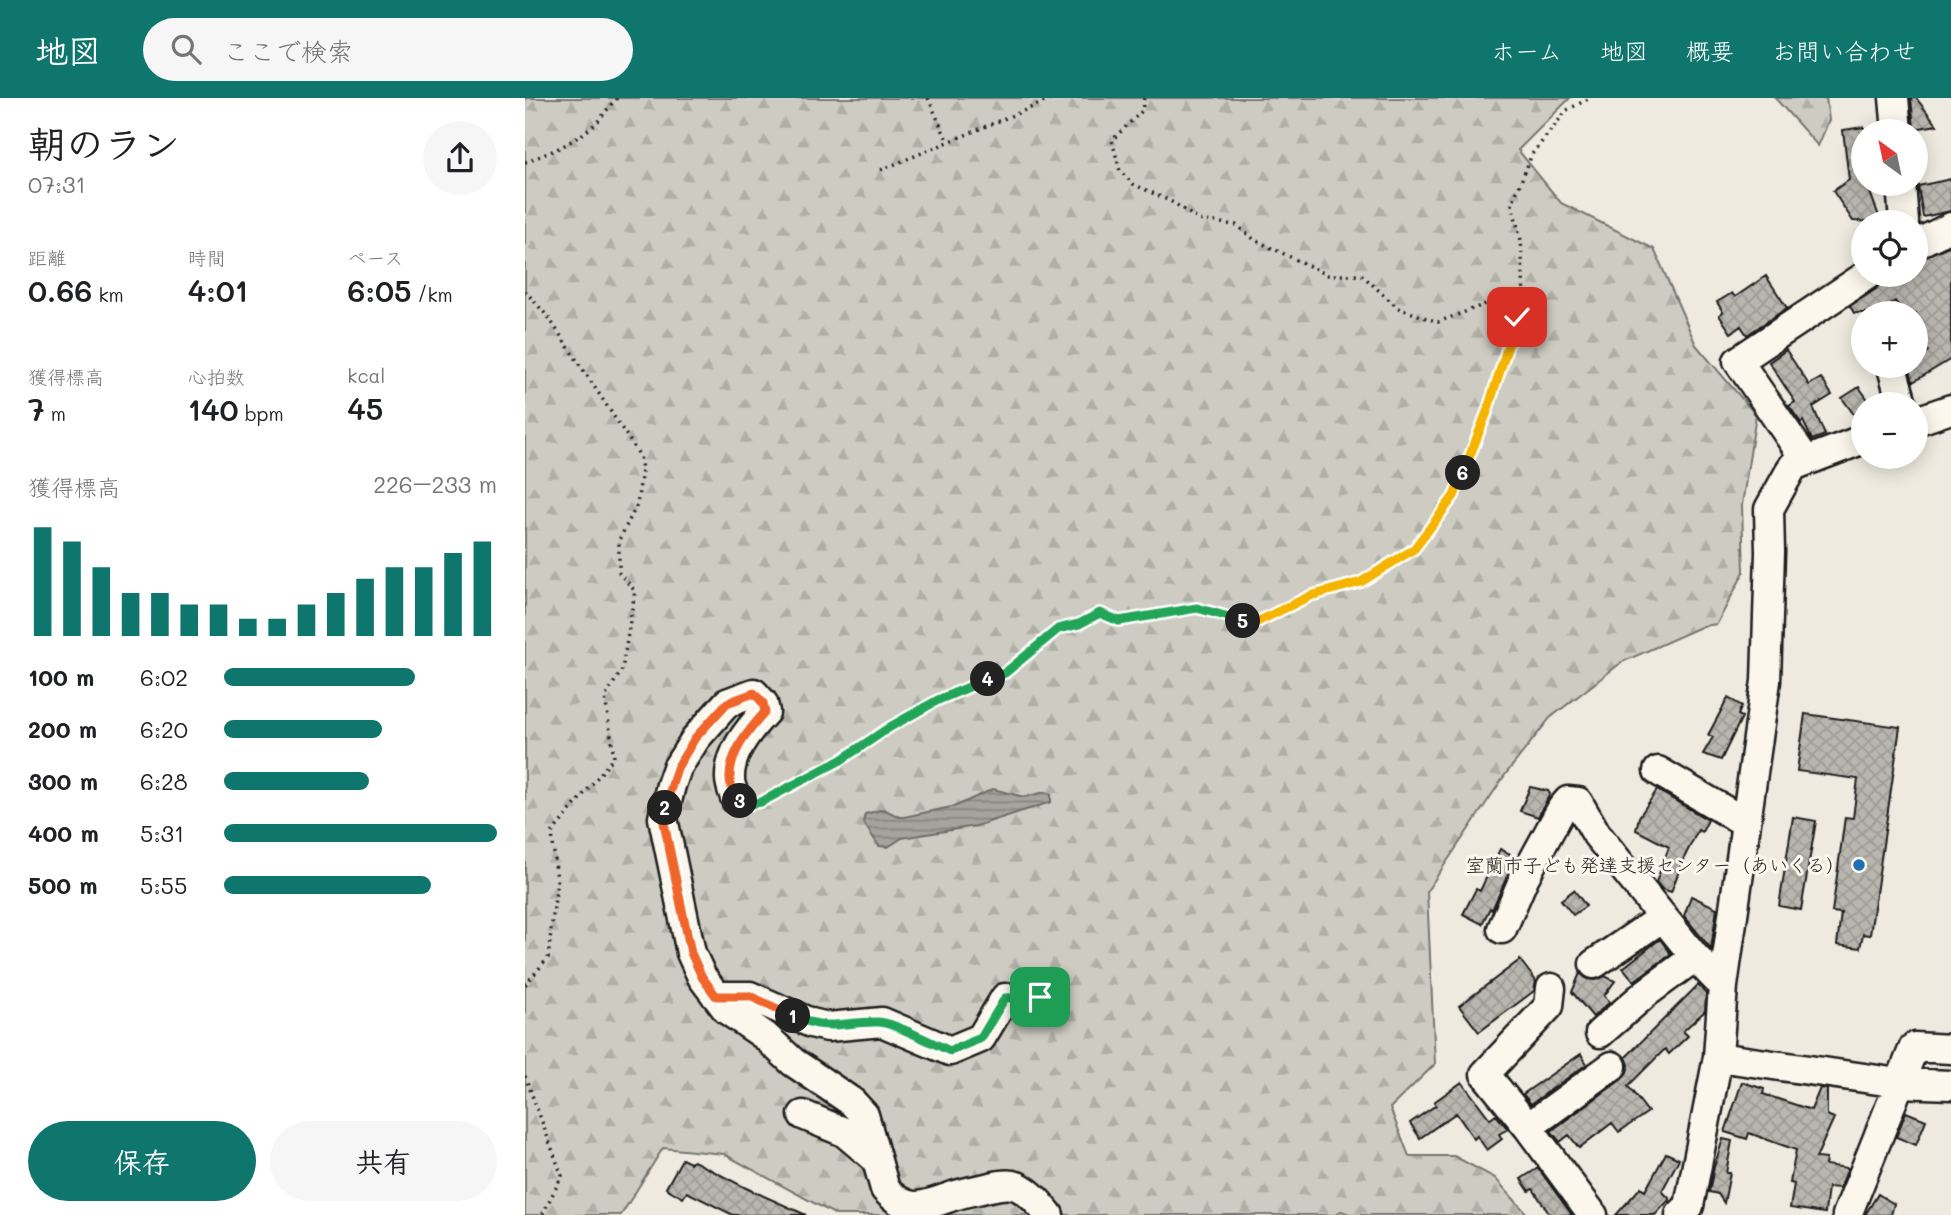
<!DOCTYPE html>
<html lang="ja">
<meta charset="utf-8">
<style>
body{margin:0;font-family:Mali,"Klee One",sans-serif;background:#f6f6f6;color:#202124;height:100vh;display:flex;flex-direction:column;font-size:26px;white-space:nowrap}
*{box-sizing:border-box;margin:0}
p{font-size:23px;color:#757577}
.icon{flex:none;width:38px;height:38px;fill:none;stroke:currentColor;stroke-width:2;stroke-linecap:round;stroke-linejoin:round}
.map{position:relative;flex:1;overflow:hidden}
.panel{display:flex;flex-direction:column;background:#fff;width:525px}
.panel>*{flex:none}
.needle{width:46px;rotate:327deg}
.controls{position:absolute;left:1326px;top:21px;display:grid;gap:14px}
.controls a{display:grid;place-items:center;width:77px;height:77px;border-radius:50%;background:#fff;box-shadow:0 4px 18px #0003;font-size:35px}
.pin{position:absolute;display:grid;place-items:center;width:60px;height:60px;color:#fff;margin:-30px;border-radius:14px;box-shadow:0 4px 10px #0006}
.km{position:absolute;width:35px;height:35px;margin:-18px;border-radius:50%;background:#222;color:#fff;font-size:19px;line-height:35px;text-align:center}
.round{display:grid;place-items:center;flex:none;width:74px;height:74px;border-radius:37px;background:#f6f6f6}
.headline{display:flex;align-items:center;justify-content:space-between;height:119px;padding:0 28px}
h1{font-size:38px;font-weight:600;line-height:52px}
.stats{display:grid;grid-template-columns:repeat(3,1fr);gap:10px;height:119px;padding:7px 28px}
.stats div{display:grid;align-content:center}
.stats b{font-size:30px;font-weight:600}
.stats small{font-size:19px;font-weight:400}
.stats p{font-size:19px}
.chart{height:196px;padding:14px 28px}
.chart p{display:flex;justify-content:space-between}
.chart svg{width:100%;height:126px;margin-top:7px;stroke:#0f766e;stroke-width:6}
.cta{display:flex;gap:14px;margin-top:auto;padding:14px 28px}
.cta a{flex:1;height:80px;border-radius:42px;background:#0f766e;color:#fff;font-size:28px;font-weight:600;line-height:80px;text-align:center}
.cta a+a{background:#f6f6f6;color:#202124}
ul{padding:0 28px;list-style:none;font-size:23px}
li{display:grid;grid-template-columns:112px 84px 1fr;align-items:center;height:52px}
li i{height:18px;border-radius:9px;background:#0f766e}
header{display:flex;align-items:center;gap:42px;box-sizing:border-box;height:98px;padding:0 35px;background:#0f766e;color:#fff}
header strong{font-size:33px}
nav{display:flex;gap:38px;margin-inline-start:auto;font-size:24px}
.search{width:490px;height:63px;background:#f6f6f6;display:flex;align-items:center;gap:18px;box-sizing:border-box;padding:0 24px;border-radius:38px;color:#757577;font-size:26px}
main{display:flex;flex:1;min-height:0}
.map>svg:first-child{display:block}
.forest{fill:url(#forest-firs);stroke:#75746f;stroke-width:2}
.water{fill:url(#water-rules);stroke:#6f6d69;stroke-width:2}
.building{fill:url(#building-cross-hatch);stroke:#1c1c1c;stroke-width:2}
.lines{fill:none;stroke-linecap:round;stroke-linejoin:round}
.minor-casing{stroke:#1c1c1c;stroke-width:33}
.path{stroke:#1c1c1c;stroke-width:3.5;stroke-dasharray:2 5;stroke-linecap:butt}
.minor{stroke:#fbf7ec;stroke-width:28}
.split-1-casing{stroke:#fff;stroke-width:14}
.split-2-casing{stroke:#fff;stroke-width:14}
.split-3-casing{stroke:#fff;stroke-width:14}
.split-4-casing{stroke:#fff;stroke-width:14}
.split-5-casing{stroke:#fff;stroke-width:14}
.split-6-casing{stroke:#fff;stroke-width:14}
.split-7-casing{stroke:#fff;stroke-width:14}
.split-1{stroke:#22a559;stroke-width:9}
.split-2{stroke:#f0652b;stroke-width:9}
.split-3{stroke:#f0652b;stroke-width:9}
.split-4{stroke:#22a559;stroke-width:9}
.split-5{stroke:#22a559;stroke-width:9}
.split-6{stroke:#f5b400;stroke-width:9}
.split-7{stroke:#f5b400;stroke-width:9}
.poi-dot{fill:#1f6fb2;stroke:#fbf7ec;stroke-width:2.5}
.labels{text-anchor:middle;stroke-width:6;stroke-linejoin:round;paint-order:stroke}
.poi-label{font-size:19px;fill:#1c1c1c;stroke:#fbf7ec;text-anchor:end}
</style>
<header>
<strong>地図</strong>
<div class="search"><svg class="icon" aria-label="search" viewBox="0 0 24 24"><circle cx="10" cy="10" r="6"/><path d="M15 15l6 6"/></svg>ここで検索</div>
<nav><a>ホーム</a><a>地図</a><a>概要</a><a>お問い合わせ</a></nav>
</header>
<main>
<section class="panel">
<div class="headline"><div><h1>朝のラン</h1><p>07:31</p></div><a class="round"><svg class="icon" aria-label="share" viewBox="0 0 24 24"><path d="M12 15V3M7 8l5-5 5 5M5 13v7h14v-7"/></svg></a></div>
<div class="stats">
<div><p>距離</p><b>0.66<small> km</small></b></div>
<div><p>時間</p><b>4:01</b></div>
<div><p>ペース</p><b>6:05<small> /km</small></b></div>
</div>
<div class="stats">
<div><p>獲得標高</p><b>7<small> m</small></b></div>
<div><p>心拍数</p><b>140<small> bpm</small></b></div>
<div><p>kcal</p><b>45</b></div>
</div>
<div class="chart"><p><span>獲得標高</span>226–233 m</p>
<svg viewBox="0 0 160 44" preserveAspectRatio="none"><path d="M5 44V6M15 44V11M25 44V20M35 44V29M45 44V29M55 44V33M65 44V33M75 44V38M85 44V38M95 44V33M105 44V29M115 44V24M125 44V20M135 44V20M145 44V15M155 44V11"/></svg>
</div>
<ul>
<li><b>100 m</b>6:02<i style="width:70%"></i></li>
<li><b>200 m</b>6:20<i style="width:58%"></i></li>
<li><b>300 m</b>6:28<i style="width:53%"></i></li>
<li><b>400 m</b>5:31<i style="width:100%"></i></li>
<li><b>500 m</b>5:55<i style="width:76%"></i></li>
</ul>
<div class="cta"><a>保存</a><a>共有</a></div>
</section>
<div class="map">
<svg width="1426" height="1117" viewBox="0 0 1426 1117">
<defs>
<pattern id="forest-firs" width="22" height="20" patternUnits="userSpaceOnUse" patternTransform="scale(1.75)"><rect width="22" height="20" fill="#ceccc2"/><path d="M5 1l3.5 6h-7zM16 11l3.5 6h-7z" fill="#b0afa6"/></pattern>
<pattern id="water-rules" width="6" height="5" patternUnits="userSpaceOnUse" patternTransform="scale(1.75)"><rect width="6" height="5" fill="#a6a39d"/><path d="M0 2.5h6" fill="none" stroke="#86847f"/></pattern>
<pattern id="building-cross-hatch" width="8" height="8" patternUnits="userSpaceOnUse" patternTransform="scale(1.75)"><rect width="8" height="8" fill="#b9b6af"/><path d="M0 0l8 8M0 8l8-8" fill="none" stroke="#9e9c96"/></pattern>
</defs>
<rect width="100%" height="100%" fill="#eeeadf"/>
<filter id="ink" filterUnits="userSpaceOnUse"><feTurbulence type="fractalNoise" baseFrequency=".0143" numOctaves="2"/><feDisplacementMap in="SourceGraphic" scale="14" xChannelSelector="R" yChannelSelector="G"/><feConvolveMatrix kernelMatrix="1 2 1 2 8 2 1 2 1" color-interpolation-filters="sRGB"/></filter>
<g filter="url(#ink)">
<path class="forest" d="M0,0H1045L993,52L1036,105L1129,151L1171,247L1231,317L1217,407L1219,474L1192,526L1178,528L1097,564L1025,620L980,677L902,793L910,966L865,1010L884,1058H929L970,1080L1003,1117H827L816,1113L811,1117H311L199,1056L138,1050L96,1117H0Z
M1250,0H1301L1304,22L1293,48Z"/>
<path class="water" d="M468,691L499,699L520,694L526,696V704L451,728L377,740L363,749L354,748L338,724L340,716L359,711L374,719H379L431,708Z"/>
<path class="building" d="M1386,0H1391L1412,27L1389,31Z
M1339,29V86H1342L1356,124L1328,123L1308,93L1324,82L1318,32Z
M1426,81V113L1398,119L1393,88Z
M1426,147V261L1388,284L1384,268H1391V262L1403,253L1391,236V215H1379L1370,203L1352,215H1329L1325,208L1351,191L1361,177H1391V162Z
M1241,178L1262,210L1222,237L1216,228L1206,235L1194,217L1198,214L1192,204L1207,195L1210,199Z
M1261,252L1284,287L1296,280L1307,297L1288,309L1300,337L1287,342L1278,323L1276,325L1264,308L1270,304L1244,264Z
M1334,289L1346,306H1339V312L1330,318L1317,300Z
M1203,600L1217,608L1213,617L1217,619L1196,662L1178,656L1188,639L1183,637Z
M1280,616L1375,629L1345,837L1338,836L1335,850L1312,847L1316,815L1307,814L1320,719L1328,720L1333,681L1272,673Z
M1005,689L1023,693L1025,696L1013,719L995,713Z
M1132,692L1183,722L1177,734L1173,732L1159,760L1146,794L1137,791L1131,784L1144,749L1111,732L1114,719Z
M1268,719L1291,723L1276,812L1254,808Z
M975,751L991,759L967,812L965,810L957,826L938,816L951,791L955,793Z
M1049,792L1061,808L1048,817L1036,802Z
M1166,798L1192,810L1186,851L1159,818Z
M1135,841L1146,856L1109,883L1098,870Z
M995,862L1011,883L1009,893L954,934L934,908Z
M1055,875L1062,881L1071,882L1080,878L1090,883L1079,898L1085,904L1068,919L1047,894Z
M1173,887L1181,896L1180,913L1158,933L1163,938L1144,956L1140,951L1103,988L1123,1014L1094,1034L1087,1025L1054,1050L1044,1037L1035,1044L1026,1033L1097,981L1102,974L1104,967L1101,959Z
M1056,956L1062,966L1006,1006L998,996Z
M937,984L965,1021L971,1017L983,1031L974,1036L977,1041L962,1052L952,1038L949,1041L931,1015L895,1040L885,1025L911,1007L909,1004Z
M1217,984L1239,991L1238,996L1286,1012L1295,990L1302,991V1017L1309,1020L1291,1060L1301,1061L1300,1067L1323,1070L1315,1090L1303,1089L1300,1115L1265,1110L1269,1086L1265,1085L1271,1052L1224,1035L1222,1041L1200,1034Z
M1381,1014L1401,1022L1391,1047L1371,1039Z
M1198,1041L1207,1043L1201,1075H1205L1199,1105L1193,1096L1184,1094L1189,1069Z
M1141,1055L1154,1061L1137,1093L1145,1101L1130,1117H1091L1116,1089L1120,1093Z
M157,1061L165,1065L169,1063L221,1090L281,1117H208L162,1094L158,1100L141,1090Z
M1013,1070L1047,1117H1025L1008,1091L1004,1093L996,1081Z
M1353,1096L1369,1106L1366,1117H1340Z"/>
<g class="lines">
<defs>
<path id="minor" d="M1369,0L1372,33
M1376,86L1379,124
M1391,146L1426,129
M1368,273L1376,302L1374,306
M1391,323L1426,311
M1280,361L1213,263L1342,177
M1133,673L1221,725
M211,702C209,696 205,688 205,681C204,655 223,632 240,614L238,605L229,595L202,605L171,640L152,670L146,687L138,720L166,855L177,879L202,912L240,938L268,964L327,1004L339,1017L360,1091C384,1117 399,1108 428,1098C440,1094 453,1092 465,1089C473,1087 484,1085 492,1088C505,1094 515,1106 524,1117
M977,831L999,780L1037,710L1043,703L1053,704L1072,737L1170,859L1198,888
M1069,866L1138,819
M1026,890L1024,908L960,976L1003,1029L1068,1117
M191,898H225L286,925L303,929L357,924L425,953L456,940L480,900L515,899
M1075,935L1121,895L1170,859
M1193,959L1374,985L1426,987
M278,1017L319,1034L351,1061
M1003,1029L1087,968
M1155,1117L1164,1108L1193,959L1198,888L1241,583L1245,454L1244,411L1268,368L1339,341
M1322,1117L1389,949L1426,951"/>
</defs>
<use href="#minor" class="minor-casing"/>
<path class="path" d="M403,0L423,44
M619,0L617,13L587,42L595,73L608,86L649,105L674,122L711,127L730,142L803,177H837L873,210L913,224L961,206L992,219
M0,64C27,54 53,43 74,22C80,15 85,7 92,0
M356,72L529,0
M0,193L24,220L115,358L117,372L112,407L94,442V475L110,493L97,572L80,599L89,659L27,735L32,783L23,860L0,887
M233,704L316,662L365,629L413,602L480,574L533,531L554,526L575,515L594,523L672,510L728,525L785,498L836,484L889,451L929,398L962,315L999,196L996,142L987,106L1007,56L1042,12L1065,0
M0,978L37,1078L17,1117"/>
<use href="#minor" class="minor"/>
</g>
</g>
<g class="lines" filter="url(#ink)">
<defs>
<path id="split-1" d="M268,918C308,935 316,923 354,924C370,925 409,946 425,953L456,940L480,900L515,899"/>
<path id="split-2" d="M140,710L138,720L166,855L177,879L191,898H225L268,918"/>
<path id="split-3" d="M140,710L152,670L170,640L202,605L229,595L238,605L240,614C224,632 204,655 205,681C205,688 210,696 211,702L215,703"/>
<path id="split-4" d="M215,703L225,706L236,704L316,662L365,629L413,602L463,581"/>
<path id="split-5" d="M463,581L480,575L533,531L554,526L575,515L594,523L672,510L718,523"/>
<path id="split-6" d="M718,523L728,526L785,498L836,484L889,451L929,398L938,375"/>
<path id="split-7" d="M938,375L962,314L992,219"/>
</defs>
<use href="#split-1" class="split-1-casing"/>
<use href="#split-2" class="split-2-casing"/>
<use href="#split-3" class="split-3-casing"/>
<use href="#split-4" class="split-4-casing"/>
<use href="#split-5" class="split-5-casing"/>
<use href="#split-6" class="split-6-casing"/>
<use href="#split-7" class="split-7-casing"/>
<use href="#split-1" class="split-1"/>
<use href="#split-2" class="split-2"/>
<use href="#split-3" class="split-3"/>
<use href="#split-4" class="split-4"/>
<use href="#split-5" class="split-5"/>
<use href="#split-6" class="split-6"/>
<use href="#split-7" class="split-7"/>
</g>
<circle class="poi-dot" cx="1334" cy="767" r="7"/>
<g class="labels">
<g class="poi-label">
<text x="1320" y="774">室蘭市子ども発達支援センター（あいくる）</text>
</g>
</g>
</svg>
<div class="controls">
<a><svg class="needle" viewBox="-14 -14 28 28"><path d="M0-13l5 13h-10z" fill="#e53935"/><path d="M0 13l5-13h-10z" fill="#757577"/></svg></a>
<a><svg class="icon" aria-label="locate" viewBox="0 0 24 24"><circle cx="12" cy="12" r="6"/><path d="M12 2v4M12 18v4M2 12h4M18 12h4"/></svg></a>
<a>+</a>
<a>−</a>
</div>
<div class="pin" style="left:515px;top:899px;background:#1e9e55"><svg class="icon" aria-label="arrive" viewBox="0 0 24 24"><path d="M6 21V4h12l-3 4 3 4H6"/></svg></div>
<div class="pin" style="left:992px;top:219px;background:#d93025"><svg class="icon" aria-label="check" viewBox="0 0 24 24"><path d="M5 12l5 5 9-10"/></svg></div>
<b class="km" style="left:268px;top:918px">1</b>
<b class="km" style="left:140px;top:710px">2</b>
<b class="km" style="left:215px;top:703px">3</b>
<b class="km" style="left:463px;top:581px">4</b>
<b class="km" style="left:718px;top:523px">5</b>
<b class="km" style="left:938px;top:375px">6</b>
</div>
</main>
